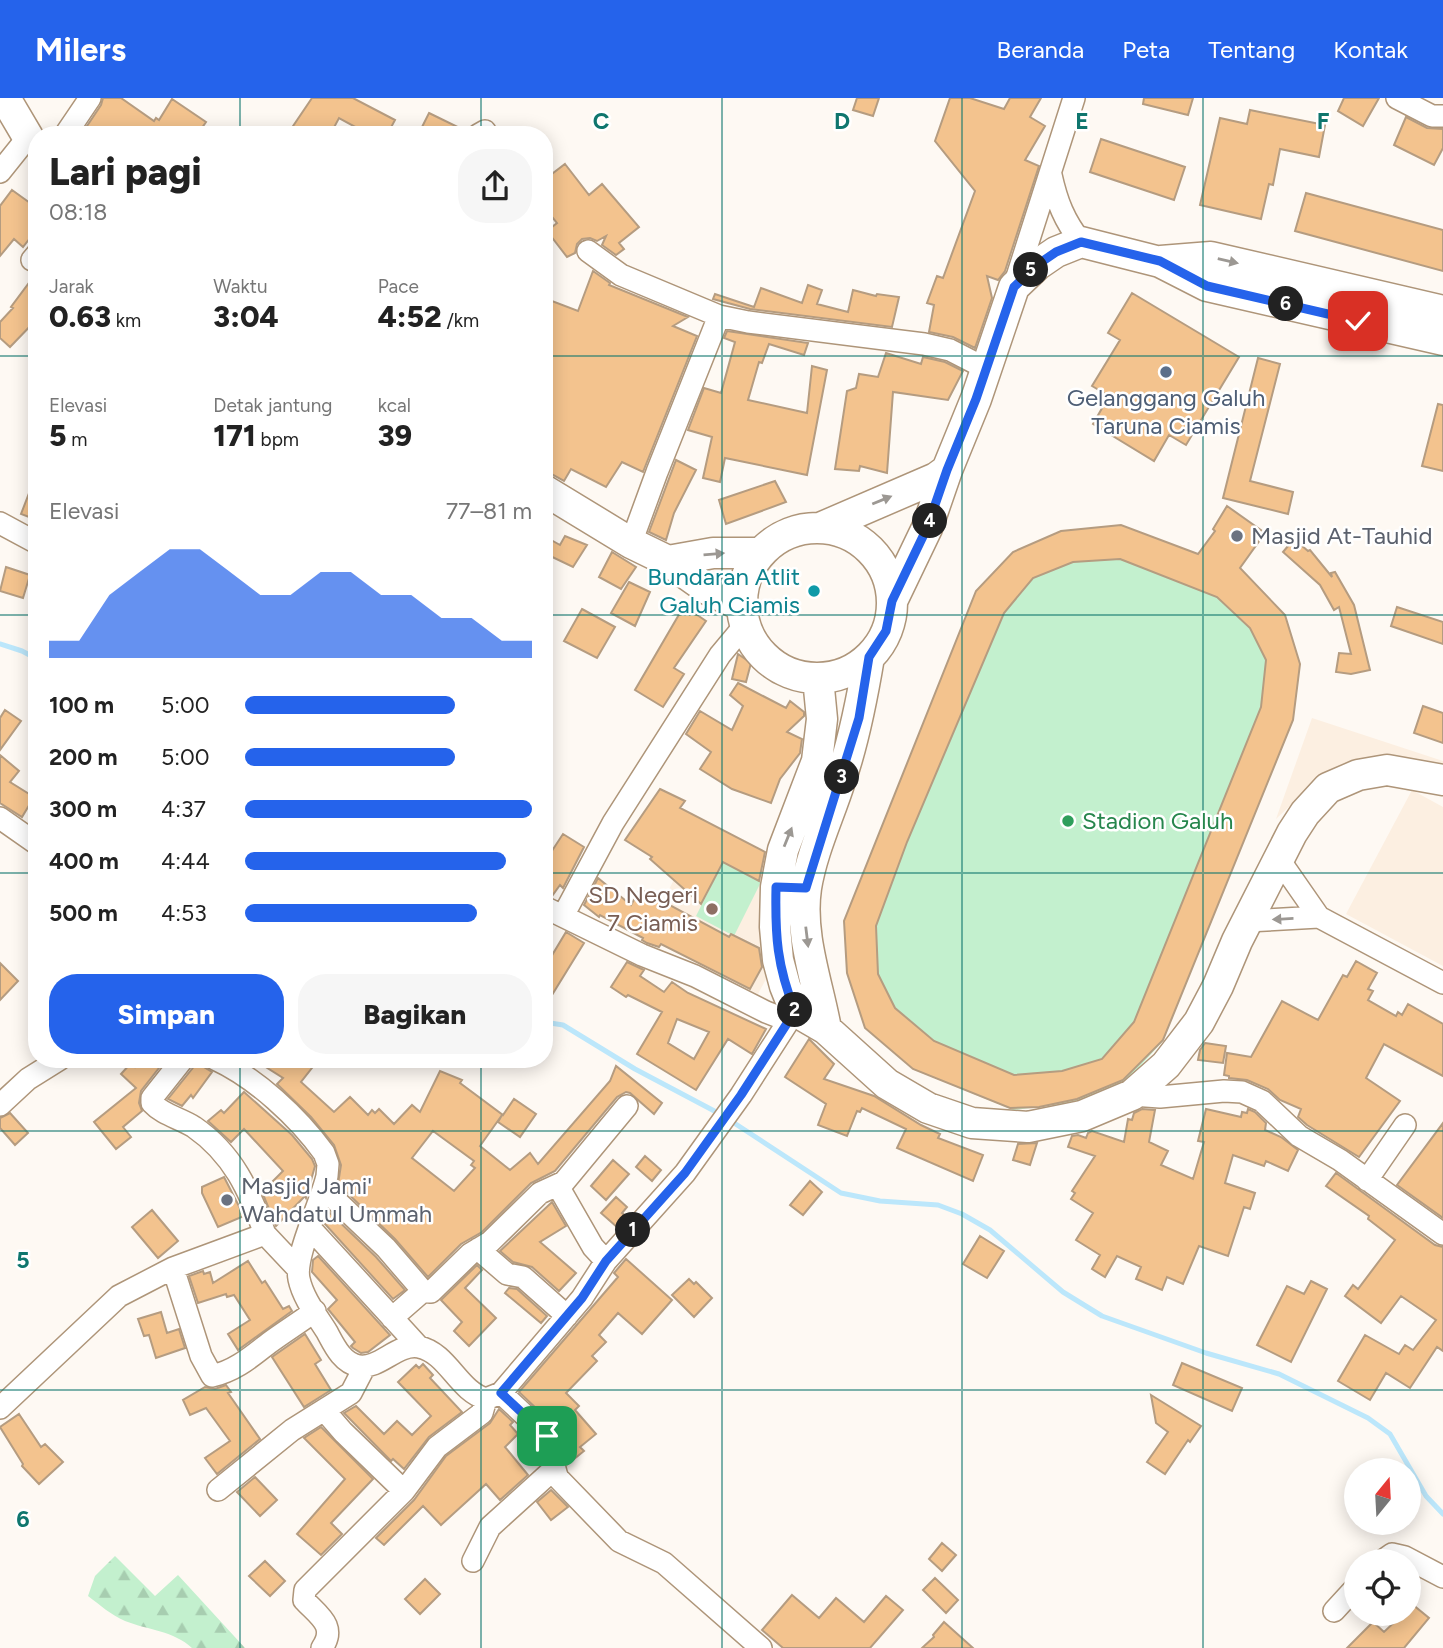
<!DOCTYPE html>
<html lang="id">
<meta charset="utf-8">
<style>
body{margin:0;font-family:Figtree,sans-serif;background:#f6f6f6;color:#222;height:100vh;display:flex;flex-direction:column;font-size:26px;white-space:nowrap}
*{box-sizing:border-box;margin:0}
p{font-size:23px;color:#767676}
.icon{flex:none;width:38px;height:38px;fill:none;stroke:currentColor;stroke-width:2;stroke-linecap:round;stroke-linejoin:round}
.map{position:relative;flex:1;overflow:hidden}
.drawer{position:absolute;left:28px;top:28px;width:525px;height:942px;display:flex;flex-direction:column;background:#fff;border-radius:28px;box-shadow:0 4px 18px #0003}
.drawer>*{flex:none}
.needle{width:46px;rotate:18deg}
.buttons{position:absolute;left:1344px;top:1360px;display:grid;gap:14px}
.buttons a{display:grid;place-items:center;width:77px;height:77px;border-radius:50%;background:#fff;box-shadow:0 4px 18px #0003;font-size:35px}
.pin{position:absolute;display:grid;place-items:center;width:60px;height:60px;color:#fff;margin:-30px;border-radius:14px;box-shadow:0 4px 10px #0006}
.km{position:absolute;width:35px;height:35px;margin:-18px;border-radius:50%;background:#222;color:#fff;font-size:19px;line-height:35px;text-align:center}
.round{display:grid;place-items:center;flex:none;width:74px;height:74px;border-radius:28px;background:#f6f6f6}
.summary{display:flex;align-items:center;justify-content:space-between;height:119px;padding:0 21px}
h1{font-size:38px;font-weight:800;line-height:52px}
.metrics{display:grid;grid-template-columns:repeat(3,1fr);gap:10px;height:119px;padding:7px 21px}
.metrics div{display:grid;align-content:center}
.metrics b{font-size:30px;font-weight:800}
.metrics small{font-size:19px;font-weight:400}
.metrics p{font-size:19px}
.chart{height:196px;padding:14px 21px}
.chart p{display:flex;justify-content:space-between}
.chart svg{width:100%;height:126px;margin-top:7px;fill:#2563eb;opacity:.7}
.action{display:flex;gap:14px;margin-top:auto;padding:14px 21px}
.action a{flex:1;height:80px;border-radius:28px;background:#2563eb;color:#fff;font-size:28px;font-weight:800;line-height:80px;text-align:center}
.action a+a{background:#f6f6f6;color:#222}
ul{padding:0 21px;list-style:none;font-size:23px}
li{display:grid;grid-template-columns:112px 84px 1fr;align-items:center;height:52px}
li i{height:18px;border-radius:9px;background:#2563eb}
header{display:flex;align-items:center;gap:42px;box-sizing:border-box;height:98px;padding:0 35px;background:#2563eb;color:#fff}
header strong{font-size:33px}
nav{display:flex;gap:38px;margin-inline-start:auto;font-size:24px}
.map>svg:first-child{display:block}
.built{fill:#fcefe1}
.grass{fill:#c3f0ce}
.forest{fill:url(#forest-firs)}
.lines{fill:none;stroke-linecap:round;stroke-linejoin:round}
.stream{stroke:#bce7fb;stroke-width:5}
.building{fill:#f3c38e;stroke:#b59c80;stroke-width:2;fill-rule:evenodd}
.street-casing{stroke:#ae9579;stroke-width:24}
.secondary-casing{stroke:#ae9579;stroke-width:33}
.street{stroke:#fff;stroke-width:21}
.secondary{stroke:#fff;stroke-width:30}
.oneway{fill:#9c9893}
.route-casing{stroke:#fff;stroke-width:14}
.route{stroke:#2563eb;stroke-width:9}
.grid{fill:none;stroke:#0f766e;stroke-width:2;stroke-opacity:0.55}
.service-dot{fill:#5c6f8a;stroke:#fff;stroke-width:2.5}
.worship-dot{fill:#6b7280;stroke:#fff;stroke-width:2.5}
.culture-dot{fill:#0f9aa8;stroke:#fff;stroke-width:2.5}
.leisure-dot{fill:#2e9e5b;stroke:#fff;stroke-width:2.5}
.education-dot{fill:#8d6e63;stroke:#fff;stroke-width:2.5}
.labels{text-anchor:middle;stroke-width:5;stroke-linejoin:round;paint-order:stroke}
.service-label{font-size:24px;fill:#4e5e75;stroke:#fff}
.worship-label{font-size:24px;fill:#5b616d;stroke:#fff;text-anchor:start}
.culture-label{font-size:24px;fill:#0d838f;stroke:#fff;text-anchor:end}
.leisure-label{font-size:24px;fill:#27864d;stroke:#fff;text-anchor:start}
.education-label{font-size:24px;fill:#785e54;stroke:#fff;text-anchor:end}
.grid-label{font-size:23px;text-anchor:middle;font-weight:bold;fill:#0f766e;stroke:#fff;stroke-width:5;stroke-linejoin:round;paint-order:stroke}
</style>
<header>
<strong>Milers</strong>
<nav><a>Beranda</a><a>Peta</a><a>Tentang</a><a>Kontak</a></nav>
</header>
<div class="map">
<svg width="1443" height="1550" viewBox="0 0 1443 1550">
<defs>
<pattern id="forest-firs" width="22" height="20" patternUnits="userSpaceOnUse" patternTransform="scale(1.75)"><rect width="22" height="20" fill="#c3f0ce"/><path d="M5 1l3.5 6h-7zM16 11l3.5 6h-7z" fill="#a7cdb0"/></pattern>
</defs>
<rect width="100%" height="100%" fill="#fef9f3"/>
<path class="built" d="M1312,620L1443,663V673L1313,686L1276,721Z
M1412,692L1443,709V868L1346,816Z
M704,723L774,758L773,868L758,896L645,838Z"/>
<path class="grass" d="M1121,427L1242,473L1300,566L1293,622L1163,943L1122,988L1070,1005L1013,1012L913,971L847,875L844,823L976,493L1013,454L1061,433Z
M723,764L761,784L734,838L696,818Z"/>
<path class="forest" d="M115,1458L155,1498L178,1477L245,1550H192C174,1533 148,1532 125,1523C111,1517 100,1507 88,1498L95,1478Z"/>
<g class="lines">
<path class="stream" d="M0,546L22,553L37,561
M544,924L563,927L635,971L720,1016
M728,1021L841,1095L880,1103L938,1107L962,1116L990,1132L1063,1194L1102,1218L1206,1255L1279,1276L1368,1320L1390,1336L1426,1398L1443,1416"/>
</g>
<path class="building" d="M103,0H121L154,23L156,20L159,22L172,1L206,24L197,37H81L101,7Z
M312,0H353L395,22L387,37H370L339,20L330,37H287Z
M857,0H879L873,18L853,12Z
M950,0H970L1004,11L1010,0H1041L1030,19L1045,28L1025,62L1039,68L1005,173L998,182L987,178L992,200L975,250L953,239L929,234L934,207L927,205L937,178L943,180L975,93L935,43Z
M1144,0H1193L1188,17L1143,6Z
M1344,0H1379L1363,28L1338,13Z
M1250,12L1325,27L1319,59L1280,51L1273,87L1269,86L1261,121L1200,107L1220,20L1247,26Z
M429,15L466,33L465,37H418Z
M1406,19L1427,30L1443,31V50L1434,67L1394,47Z
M1101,41L1185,69L1174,102L1090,74Z
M565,66L589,97L602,86L639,129L619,145L624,151L616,157L602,147L606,138L597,143L590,140L582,141L577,146L575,155L567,159L547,133L557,125L544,109V82Z
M12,92L37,110V131L23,149L14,141L0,158V108Z
M1306,95L1443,132V173L1295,133Z
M593,173L610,185L609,187L688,219L673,228L697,238L643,374L622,364L606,389L571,371L564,383L544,372V222L552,203L578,213Z
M37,174V221L10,249L0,240V224L13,210L11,209Z
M808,187L822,192L817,206L848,214L853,192L876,198L877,196L899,199L892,229L750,211L713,201L715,196L754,209L761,190L802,205Z
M1132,195L1239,259L1186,347L1169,337L1154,363L1093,326L1109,298L1092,288L1120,242L1108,235Z
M727,233L808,245L804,257L769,246L762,265L759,264L748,302L807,315L812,268L827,272L807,377L725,360L720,384L703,380L712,339L688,332L704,290L721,295L735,244L724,240Z
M886,255L921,266L923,259L945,264L963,273L948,302L893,294L887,375L860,368L859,373L835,371L847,293L856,290L859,276L878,279Z
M1258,260L1280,266L1250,383L1293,394L1288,416L1223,400Z
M1438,306L1443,307V373L1422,368Z
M676,362L696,372L674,415L666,442L649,434Z
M36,377L37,378V422L21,416Z
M775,383L786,404L726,426L719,402Z
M1227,408L1265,435L1240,470L1285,517L1300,566L1293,622L1163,942L1123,982L1077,1001L1039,1009L1010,1010L913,971L865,930L847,875L844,823L976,493L1013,454L1061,433L1121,427L1198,456L1215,433L1213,431ZM1120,461L1217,499L1250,530L1266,562L1261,609L1134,924L1102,961L1062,973L1014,977L934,943L895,910L878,876L876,828L907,744L1004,515L1033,480L1073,464Z
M544,438L560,447L565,438L587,447L573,469L544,455Z
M1294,441L1308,453L1310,452L1332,479L1331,475L1335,474L1354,507L1370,572L1351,576L1336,574L1339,555L1351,556L1339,509L1334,512L1320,487L1283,454Z
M612,454L636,469L621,491L599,479Z
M6,469L30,477L23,500L0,493Z
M629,484L650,494L635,528L611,515Z
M684,508L706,523L674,570L684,576L663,609L635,592Z
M1397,509L1443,524V546L1391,528Z
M582,511L615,529L597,560L564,543Z
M738,556L751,565L746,584L732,581Z
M738,585L786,610L790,603L804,614V618L787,634L802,641L800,655L780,681L771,705L732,691L700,671L711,654L686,636L700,613L732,632L743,608L730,597Z
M1423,608L1443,615V645L1414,635Z
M5,612L21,623L0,652V620Z
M0,657L19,673L10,684L34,699L22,719L0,705Z
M660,691L685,703L680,710L765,754L759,783L723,764L701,806L650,761L652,759L625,742Z
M563,736L584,749L563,790L560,787L552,798L544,796V765Z
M598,780L631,807L640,791L729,839L731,836L759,850L762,869L750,891L661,846L659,849L647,845L642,842L643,840L600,817L599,819L584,807Z
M566,834L584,845L544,910V881L551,866L548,864Z
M1356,863L1377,875L1368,891L1373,893L1368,902L1396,918L1398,914L1402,917L1408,906L1443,926V978L1384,946L1366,980L1400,1003L1359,1059L1307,1027L1298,1019L1301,1011L1280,1002L1268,991L1247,982L1229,980V978L1224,977L1227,955L1251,959L1282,903L1318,922L1343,877L1347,879Z
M627,864L644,872L640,878L664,894L672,884L688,895L766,931L752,956L728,941L696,992L637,956L662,914L628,897L626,899L611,889ZM677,921L709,934L694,961L668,945Z
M0,865L18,883L0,902Z
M809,941L834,966L824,981L874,998L921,1027L940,1036L938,1040L983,1057L973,1083L897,1050L906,1031L862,1010L860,1014L857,1013L847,1038L818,1027L826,1006L785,979Z
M1205,945L1226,948L1223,965L1198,962L1200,952Z
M142,961H166L141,993L139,1005L142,1013L123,1029L131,1039L116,1051L94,1024L136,990L121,976L131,965L135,969Z
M200,961L204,969L212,974L193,1000L191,997L182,1008L168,1001Z
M253,961H319L301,984L334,1014L350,999L368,1017L372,1012L375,1015L379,1011L394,1026L412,1007L420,1014L440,973L462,982L460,985L503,1017L514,1001L536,1016L520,1039L498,1024L502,1017L480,1048L510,1072L530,1055L538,1066L610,983L616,968L662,1005L654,1016L630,995L626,994L617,999L555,1073L531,1085L482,1134L461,1146L428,1179L395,1141L338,1086L341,1067L334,1047L311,1019L277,986L283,980ZM433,1033L474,1063L471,1067L475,1070L454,1093L412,1060Z
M244,994L292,1037L312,1061L315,1068L306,1100L305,1098L276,1128L262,1094L283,1073L244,1031L231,1044L208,1023L221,1012L224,1015Z
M1142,1011L1155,1012L1149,1044L1168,1053L1161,1067L1193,1081L1204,1044L1198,1043L1206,1011L1241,1019L1242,1014L1247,1015L1248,1011L1255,1014L1266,1025L1265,1032L1281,1039L1298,1052L1288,1073L1266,1063L1264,1068L1233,1057L1225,1085L1255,1095L1250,1111L1244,1109L1228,1158L1199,1148L1183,1186L1167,1179L1162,1192L1136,1181L1141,1169L1117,1158L1105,1179L1092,1171L1100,1157L1076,1142L1093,1115L1071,1101L1075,1095L1072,1093L1095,1058L1068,1049L1072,1038L1078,1037L1086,1040L1088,1035L1092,1033L1124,1044L1128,1021L1132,1022L1134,1015Z
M10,1015L28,1035L15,1047L0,1030V1020Z
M1443,1025V1120L1397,1087Z
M1037,1045L1030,1067L1013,1062L1018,1046Z
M645,1058L661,1072L652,1083L636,1069Z
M613,1062L629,1076L606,1102L591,1088Z
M1336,1075L1435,1147L1443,1149V1253L1437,1249L1410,1290L1386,1275L1370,1302L1338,1283L1365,1237L1399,1256L1405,1247L1413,1252L1436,1222L1401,1198L1381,1225L1345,1198L1353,1187L1358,1191L1395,1142L1368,1121L1369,1118L1326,1088Z
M224,1079L244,1118L218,1129L202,1095V1089Z
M810,1083L822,1094L803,1117L790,1107Z
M616,1099L627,1109L622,1115L626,1118L617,1129L601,1115Z
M552,1104L566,1128L540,1144L576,1175L559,1193L532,1169L513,1164L500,1153Z
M152,1112L178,1143L158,1160L132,1129Z
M329,1114L376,1159L405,1192L393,1201L325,1126Z
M980,1138L1004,1153L987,1180L963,1166Z
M318,1158L390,1237L368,1254L361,1255L353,1250L351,1248L355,1244L328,1211L337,1202L312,1174L313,1162Z
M626,1161L672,1202L642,1236L618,1215L599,1237L606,1244L592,1258L597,1263L566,1295L579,1308L575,1312L596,1336L580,1349L584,1353L568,1366L565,1350L567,1348L558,1331L519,1294L618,1179L614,1175Z
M248,1163L262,1185L265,1183L283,1211L289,1208L292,1213L238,1252L228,1236L250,1222L234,1197L227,1199L226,1196L198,1205L189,1178L203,1173L204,1176L210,1174L213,1185Z
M477,1167L482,1172L465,1190L496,1220L469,1248L454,1233L462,1224L441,1202Z
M689,1181L694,1186L696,1184L712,1200L694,1219L672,1197Z
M1311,1183L1327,1191L1291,1264L1257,1247L1287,1188L1304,1196Z
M509,1190L517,1191L547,1218L541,1225L505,1195Z
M161,1214L167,1235L179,1231L185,1250L156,1260L149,1237L144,1238L138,1221Z
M305,1236L321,1262L315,1266L331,1292L304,1309L272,1259Z
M1182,1265L1242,1290L1232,1313L1173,1287Z
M423,1266L433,1277L430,1280L462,1314L429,1339L404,1371L393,1361L391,1363L344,1315L356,1308L384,1336L397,1323L412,1337L431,1318L398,1284L416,1267L419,1270Z
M226,1287L231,1294L228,1295L260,1341L217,1376L205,1360L230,1343L206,1310L190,1317L183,1302L205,1289L215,1291Z
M1151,1297L1201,1328L1190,1344L1188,1342L1165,1376L1147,1364L1168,1334L1156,1325Z
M499,1311L513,1324L510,1327L518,1336L505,1349L528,1377L500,1402L486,1386L441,1427L423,1408L384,1447L376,1440L414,1402L446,1358L490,1325Z
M19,1316L41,1349L45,1346L63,1364L39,1386L22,1368L23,1366L0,1329Z
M321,1329L373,1381L331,1425L342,1436L321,1457L297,1436L345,1381L304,1340Z
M255,1379L277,1402L260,1418L237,1394Z
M551,1392L568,1409L551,1422L537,1404Z
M942,1445L956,1457L942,1473L929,1461Z
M265,1463L285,1483L270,1498L249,1478Z
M935,1480L958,1502L946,1515L923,1492Z
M425,1481L440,1496L420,1516L405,1501Z
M792,1497L819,1520L836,1500L864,1524L886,1498L903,1512L870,1550H783L762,1532Z
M1412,1506L1429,1520L1404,1550H1347L1373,1524L1384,1534L1403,1516H1409V1509Z
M944,1524L973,1550H922L934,1539L933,1537Z"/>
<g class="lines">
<defs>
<path id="street" d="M1397,0L1432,18H1443
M65,37L90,0
M478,37L485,33
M0,74L28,39
M1051,77C1057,104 1064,122 1081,144
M588,153L621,177L719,218L748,224L924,246L950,252L987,271
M32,162L37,156
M1015,185L1074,0
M0,425L37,445
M631,445L657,374L719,218
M0,720L37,746
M1278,760L1319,819
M544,809L642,857L695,878L766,914L789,923
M563,818L613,725L720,557L745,527
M1247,823L1319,819L1443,885
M183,961L152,1000V1005C163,1017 180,1020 194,1029C233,1056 249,1092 265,1136
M215,961C256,980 298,1019 324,1055L328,1066L327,1078C321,1105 294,1158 299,1181C303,1200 317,1218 327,1234C334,1247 342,1265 359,1268C380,1271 397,1245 419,1249C448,1255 458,1293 486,1301L501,1295L582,1200L606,1163L685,1075L741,997L795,913
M1132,997L1160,999L1224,993L1242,994L1262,1003L1299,1038L1340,1062L1443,1136
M0,1007L28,981L60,961
M1367,1082L1405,1027
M558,1088L593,1149L606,1163
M324,1091L386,1150L423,1193L431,1194L470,1156L490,1144L540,1095L564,1084L627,1008
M311,1131L419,1249
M478,1151L507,1176L523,1179L567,1218
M173,1170L201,1258L212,1278C235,1273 251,1259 269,1245C284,1234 300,1224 315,1213
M392,1220L423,1193
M501,1295L547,1338C556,1351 551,1366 558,1380L619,1443L664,1465L761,1550
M0,1310L119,1198L173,1170L265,1136L298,1171
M324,1312L343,1334L404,1393
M218,1392L292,1332L351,1295L365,1268
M473,1463L490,1429L554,1371
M1382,1463L1392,1456L1405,1459L1443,1479
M1334,1513L1356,1489
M322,1550C337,1528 319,1518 304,1502L305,1492L404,1393L437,1349L482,1315L486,1301"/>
<path id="secondary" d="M5,0L28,39
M1161,163L1211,159L1443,213
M544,392L631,445L668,463L709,492L742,508
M820,430L936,380L947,372
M742 505a75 75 0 1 1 150 0a75 75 0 1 1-150 0Z
M668,463L713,455H761
M892,503L927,430L947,372L976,301L1014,189L1037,167L1056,154L1081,144L1160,164L1207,188L1443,242
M818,580L822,621L817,663L783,752L776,789L775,829L778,862L785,888L795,913L826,931L887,986L928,1010L972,1025L1028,1029L1082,1018L1132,997L1166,967L1199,924L1218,888L1237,843L1292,735L1305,715L1328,690L1358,677L1387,672L1443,682
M826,931C818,886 799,837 806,790C812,753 829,718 840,683C854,643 862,601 869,559"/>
</defs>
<use href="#street" class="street-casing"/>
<use href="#secondary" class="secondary-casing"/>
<use href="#street" class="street"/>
<use href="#secondary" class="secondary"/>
</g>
<defs><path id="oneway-solid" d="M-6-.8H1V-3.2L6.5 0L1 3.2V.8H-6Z" transform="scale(1.75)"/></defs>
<g class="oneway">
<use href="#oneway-solid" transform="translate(1228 163) rotate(13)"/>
<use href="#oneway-solid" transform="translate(882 402) rotate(-22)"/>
<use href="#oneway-solid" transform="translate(714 456) rotate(-5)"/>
<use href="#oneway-solid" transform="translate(788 739) rotate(-68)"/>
<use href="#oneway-solid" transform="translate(1283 821) rotate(177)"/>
<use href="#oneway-solid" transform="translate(807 839) rotate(83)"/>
</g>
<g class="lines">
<defs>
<path id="route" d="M547,1338L501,1295L582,1200L606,1163L685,1075L741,997L795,913C777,868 775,838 776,789L806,790L859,620L869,559L886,533L892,503L927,430L947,372L976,301L1014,189L1037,167L1056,154L1081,144L1160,163L1207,188L1358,223"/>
</defs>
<use href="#route" class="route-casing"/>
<use href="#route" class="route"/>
</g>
<path class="grid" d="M240,0V37M481,0V37M722,0V1550M962,0V1550M1203,0V1550M0,258H37M544,258H1443M0,517H37M544,517H1443M0,775H37M544,775H1443M240,961V1550M481,961V1550M0,1033H1443M0,1292H1443"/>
<circle class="service-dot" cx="1166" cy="274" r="7"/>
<g class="worship-dot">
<circle cx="1237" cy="438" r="7"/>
<circle cx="227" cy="1102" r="7"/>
</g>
<circle class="culture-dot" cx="814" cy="493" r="7"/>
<circle class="leisure-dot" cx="1068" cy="723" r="7"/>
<circle class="education-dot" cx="712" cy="811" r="7"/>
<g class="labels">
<g class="service-label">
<text x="1166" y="308">Gelanggang Galuh<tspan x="1166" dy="28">Taruna Ciamis</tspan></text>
</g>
<g class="worship-label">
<text x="1251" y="446">Masjid At-Tauhid</text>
<text x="241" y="1096">Masjid Jami'<tspan x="241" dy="28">Wahdatul Ummah</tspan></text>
</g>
<g class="culture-label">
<text x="800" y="487">Bundaran Atlit<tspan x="800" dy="28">Galuh Ciamis</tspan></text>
</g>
<g class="leisure-label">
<text x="1082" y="731">Stadion Galuh</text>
</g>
<g class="education-label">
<text x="698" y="805">SD Negeri<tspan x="698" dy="28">7 Ciamis</tspan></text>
</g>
</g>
<g class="grid-label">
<text x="601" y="31">C</text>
<text x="842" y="31">D</text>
<text x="1082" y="31">E</text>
<text x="1323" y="31">F</text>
<text x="23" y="1170">5</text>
<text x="23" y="1429">6</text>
</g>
</svg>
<div class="buttons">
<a><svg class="needle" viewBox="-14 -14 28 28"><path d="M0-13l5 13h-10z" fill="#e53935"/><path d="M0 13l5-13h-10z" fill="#767676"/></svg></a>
<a><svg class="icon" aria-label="locate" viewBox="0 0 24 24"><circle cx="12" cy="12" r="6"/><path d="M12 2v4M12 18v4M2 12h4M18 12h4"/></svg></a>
</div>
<div class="pin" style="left:547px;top:1338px;background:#1e9e55"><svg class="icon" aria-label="arrive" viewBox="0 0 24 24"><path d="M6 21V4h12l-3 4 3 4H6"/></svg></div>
<div class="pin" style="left:1358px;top:223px;background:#d93025"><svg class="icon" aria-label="check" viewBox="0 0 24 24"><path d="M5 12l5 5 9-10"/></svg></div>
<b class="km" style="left:633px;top:1132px">1</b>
<b class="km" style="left:795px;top:912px">2</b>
<b class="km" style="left:842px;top:679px">3</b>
<b class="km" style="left:930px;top:423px">4</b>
<b class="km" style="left:1031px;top:172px">5</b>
<b class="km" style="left:1286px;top:206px">6</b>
<section class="drawer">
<div class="summary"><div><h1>Lari pagi</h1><p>08:18</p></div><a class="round"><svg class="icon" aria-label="share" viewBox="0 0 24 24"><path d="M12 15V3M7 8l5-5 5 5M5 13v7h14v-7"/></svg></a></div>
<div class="metrics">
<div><p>Jarak</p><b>0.63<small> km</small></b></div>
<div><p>Waktu</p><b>3:04</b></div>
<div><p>Pace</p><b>4:52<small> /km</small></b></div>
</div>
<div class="metrics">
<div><p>Elevasi</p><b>5<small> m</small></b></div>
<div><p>Detak jantung</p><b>171<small> bpm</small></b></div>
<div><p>kcal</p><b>39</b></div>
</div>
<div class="chart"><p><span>Elevasi</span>77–81 m</p>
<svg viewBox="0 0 160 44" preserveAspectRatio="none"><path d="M0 44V38L10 38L20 22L30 14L40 6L50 6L60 14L70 22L80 22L90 14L100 14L110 22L120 22L130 30L140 30L150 38L160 38V44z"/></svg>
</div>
<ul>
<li><b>100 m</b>5:00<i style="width:73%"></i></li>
<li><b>200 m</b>5:00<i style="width:73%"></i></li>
<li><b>300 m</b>4:37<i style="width:100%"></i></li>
<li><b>400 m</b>4:44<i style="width:91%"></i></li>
<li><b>500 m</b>4:53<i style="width:81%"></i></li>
</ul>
<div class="action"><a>Simpan</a><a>Bagikan</a></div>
</section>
</div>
